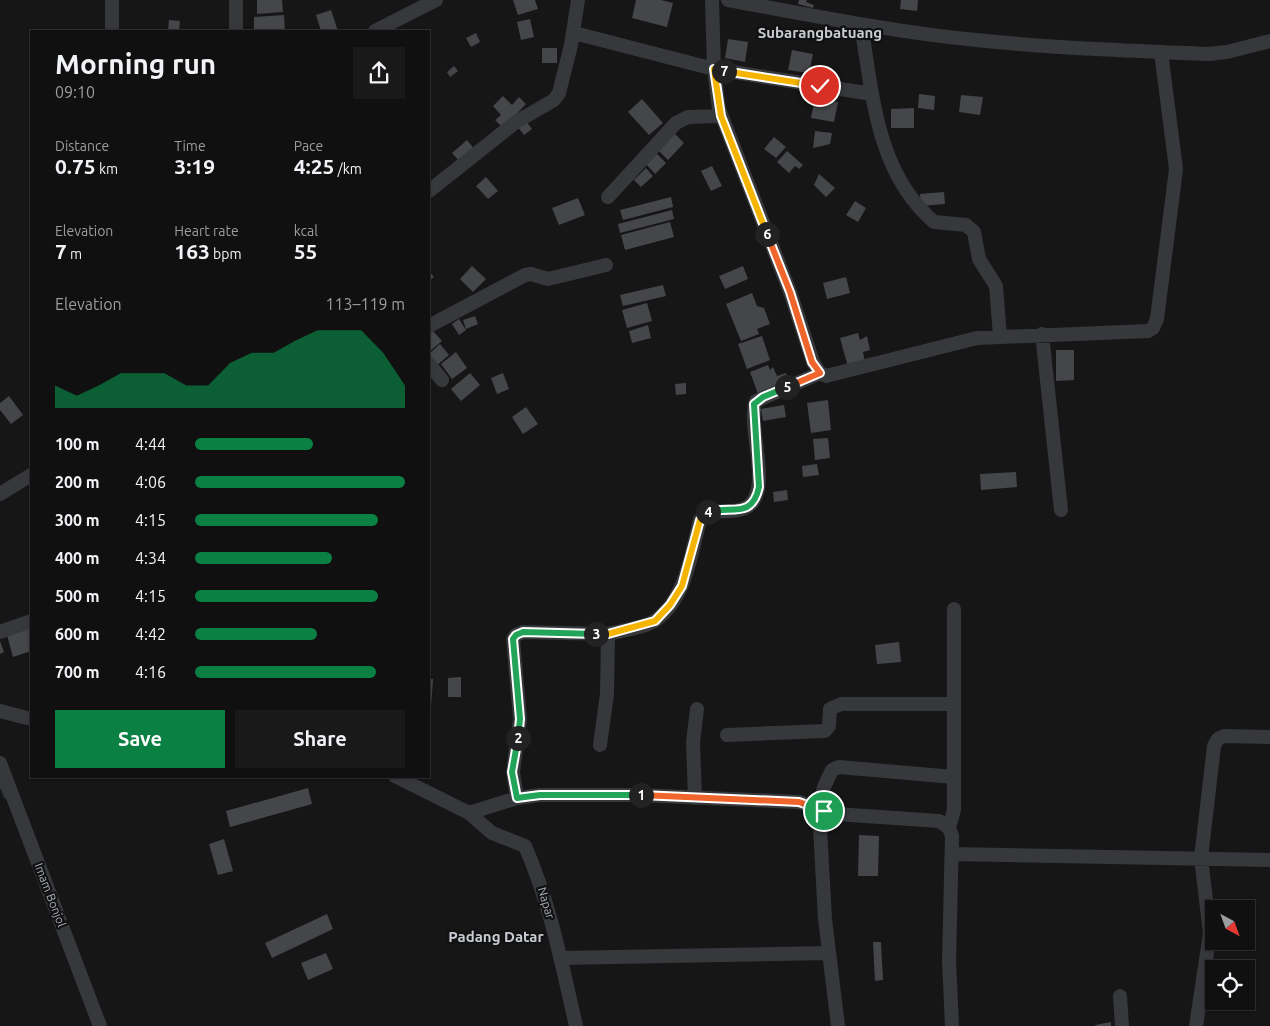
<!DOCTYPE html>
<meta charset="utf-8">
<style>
body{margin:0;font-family:Ubuntu,sans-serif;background:#19191a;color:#f1f3f6;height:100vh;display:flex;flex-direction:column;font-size:19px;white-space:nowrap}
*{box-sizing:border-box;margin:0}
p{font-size:16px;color:#9c9d9f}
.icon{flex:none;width:28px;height:28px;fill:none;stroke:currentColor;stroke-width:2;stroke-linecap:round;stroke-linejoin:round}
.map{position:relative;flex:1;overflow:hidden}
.panel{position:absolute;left:30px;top:30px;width:400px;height:748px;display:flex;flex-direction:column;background:#101011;border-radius:0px;box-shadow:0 1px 4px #0004,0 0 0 1px #303031}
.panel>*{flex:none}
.needle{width:32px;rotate:139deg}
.tools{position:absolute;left:1205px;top:900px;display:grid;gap:10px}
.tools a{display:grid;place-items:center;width:50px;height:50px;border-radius:0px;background:#101011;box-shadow:0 1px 4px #0004,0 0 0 1px #303031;font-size:25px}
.pin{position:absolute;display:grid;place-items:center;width:42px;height:42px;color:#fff;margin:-21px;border:2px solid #fff;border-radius:50%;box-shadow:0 1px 5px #0007}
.km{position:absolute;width:25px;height:25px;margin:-12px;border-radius:50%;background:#222;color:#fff;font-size:14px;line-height:25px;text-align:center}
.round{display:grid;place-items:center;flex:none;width:52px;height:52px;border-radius:0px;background:#19191a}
.summary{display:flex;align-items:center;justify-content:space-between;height:85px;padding:0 25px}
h1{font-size:28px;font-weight:700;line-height:38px}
.metrics{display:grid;grid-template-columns:repeat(3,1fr);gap:8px;height:85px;padding:5px 25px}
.metrics div{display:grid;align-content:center}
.metrics b{font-size:21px;font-weight:700}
.metrics small{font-size:14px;font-weight:400}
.metrics p{font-size:14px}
.chart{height:140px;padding:10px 25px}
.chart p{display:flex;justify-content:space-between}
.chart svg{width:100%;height:90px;margin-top:5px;fill:#0b8043;opacity:.7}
.primary-button{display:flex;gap:10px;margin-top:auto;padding:10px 25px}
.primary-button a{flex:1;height:58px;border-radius:0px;background:#0b8043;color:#fff;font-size:20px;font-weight:700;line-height:58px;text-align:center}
.primary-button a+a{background:#19191a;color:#f1f3f6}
ul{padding:0 25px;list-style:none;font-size:16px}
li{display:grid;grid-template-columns:80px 60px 1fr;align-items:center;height:38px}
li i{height:12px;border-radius:6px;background:#0b8043}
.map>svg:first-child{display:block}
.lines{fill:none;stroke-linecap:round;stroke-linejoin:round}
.stream{stroke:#2f383c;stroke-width:4}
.building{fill:#45464a}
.minor{stroke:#37383c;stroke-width:14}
.split-1-casing{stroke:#fff;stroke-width:10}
.split-2-casing{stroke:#fff;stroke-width:10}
.split-3-casing{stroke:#fff;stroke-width:10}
.split-4-casing{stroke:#fff;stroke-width:10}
.split-5-casing{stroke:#fff;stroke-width:10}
.split-6-casing{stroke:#fff;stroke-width:10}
.split-7-casing{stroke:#fff;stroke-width:10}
.split-8-casing{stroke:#fff;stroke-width:10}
.split-1{stroke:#f0652b;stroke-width:6}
.split-2{stroke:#22a559;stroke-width:6}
.split-3{stroke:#22a559;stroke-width:6}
.split-4{stroke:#f5b400;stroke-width:6}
.split-5{stroke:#22a559;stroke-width:6}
.split-6{stroke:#f0652b;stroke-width:6}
.split-7{stroke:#f5b400;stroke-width:6}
.split-8{stroke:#f5b400;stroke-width:6}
.labels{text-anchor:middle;stroke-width:4.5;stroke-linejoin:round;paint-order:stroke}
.street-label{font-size:12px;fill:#a9aeb6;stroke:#111112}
.quarter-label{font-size:15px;font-weight:bold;fill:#c9cdd3;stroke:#111112}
</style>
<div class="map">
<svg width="1270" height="1026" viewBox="0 0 1270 1026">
<rect width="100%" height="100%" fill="#161617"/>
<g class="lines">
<path class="stream" d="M0,783L6,797"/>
</g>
<path class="building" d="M257,0H282L283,12L257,14Z
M513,0H535L538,9L518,15Z
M636,0H661L673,3L667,27L632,18Z
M799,0H807L806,2L814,5L813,8L798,4Z
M901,0H918L917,11L900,9Z
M331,10L338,31H321L316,15Z
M284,15L285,31H254V17Z
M530,19L534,37L521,40L517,22Z
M169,20L180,21L179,31H168Z
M476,33L480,42L471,47L466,38Z
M728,39L748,42L745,62L725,58Z
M542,48H557V63H542Z
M792,50L813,54L809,73L788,70Z
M454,66L458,71L450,77L447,72Z
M919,94L935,96L934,110L918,108Z
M961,95L983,97L980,115L959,112Z
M503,96L512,105L519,97L526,104L503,128L495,120L501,115L493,106Z
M815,98L838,102L834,122L811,118Z
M642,99L663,123L649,135L628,112Z
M914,108V128H891V109Z
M525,120L532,129L524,135L517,126Z
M815,131L832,133L830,144L813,148Z
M674,133L684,143L668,160L658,150Z
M774,137L786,147L776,158L764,149Z
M467,140L475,150L460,162L452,153Z
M787,151L803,165L799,169L795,166L789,173L777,162Z
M655,152L666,163L655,174L645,163Z
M712,166L722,186L711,191L701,171Z
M646,168L653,176L641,187L634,180Z
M819,174L835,188L826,197L814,185Z
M486,177L498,191L488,199L476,186Z
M944,192L945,204L921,206L920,194Z
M671,197L673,207L623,220L620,210Z
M578,198L585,215L559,225L552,208Z
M855,201L866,208L858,222L846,215Z
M672,210L674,219L620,233L618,224Z
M670,222L674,237L625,250L621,235Z
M472,266L486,279L473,292L460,279Z
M743,266L748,279L725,289L719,276Z
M429,271L434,277L429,281Z
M846,277L850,293L827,299L823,283Z
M663,285L666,296L623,306L620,295Z
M752,293L757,306L764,308L770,324L757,329L759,334L741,341L726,304Z
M647,303L652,321L627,328L622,310Z
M475,316L478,324L466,329L463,320Z
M459,319L466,330L459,335L452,324Z
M648,325L651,338L632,343L629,331Z
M433,331L442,341L429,352V335Z
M858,333L860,340L867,336L870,350L863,352L865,362L848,367L840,338Z
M762,336L770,360L747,369L738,344Z
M440,344L449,355L436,366L429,354Z
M1056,350H1074V380L1056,381Z
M456,352L467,368L452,379L441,364Z
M768,365L770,370L773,367L777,376L786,373L789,382L758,394L750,372Z
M470,373L480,385L461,401L451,389Z
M503,373L509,389L497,394L491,378Z
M686,383V394L676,395L675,384Z
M9,396L23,415L11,424L0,410V403Z
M828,400L831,430L811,433L807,403Z
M784,405L786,417L763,421L761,409Z
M526,407L538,424L523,434L512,417Z
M828,438L830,458L815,460L813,439Z
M817,464L819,475L803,477L802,466Z
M1016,472L1017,487L981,490L980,474Z
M787,490L788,500L774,502L773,492Z
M29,628L31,651L13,657L7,635Z
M0,641L4,652L0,654Z
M899,642L901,662L877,664L875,645Z
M461,677V697H448V678Z
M429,679H433L431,707H429Z
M308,788L312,804L230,827L226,811Z
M859,835L879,836L878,876H858Z
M224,839L233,871L218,875L209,844Z
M327,914L333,929L272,958L265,943Z
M873,942H881L883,980L875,981Z
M326,953L333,969L308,980L301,963Z
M1111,1022V1026H1096L1095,1025Z"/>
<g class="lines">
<path class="minor" d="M236,0V31
M712,0L714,69L719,109L790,292L813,362L820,373L826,376L977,338L1148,331L1153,328L1157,319L1176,169L1161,52
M728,0C811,15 893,32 976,40C1053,48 1131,51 1208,54L1227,52L1270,41
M861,25C873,95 876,172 934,222L966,225L974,232L979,259L996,286L1000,336
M112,31V0
M375,31L436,0
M574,33L714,69L872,94
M429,191L516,122L554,100L559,93L571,45L578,0
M608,197L676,123L688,117L721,116
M429,326L525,275L531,274L548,279L606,265
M1042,334L1061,510
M429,364L442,380
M0,494L31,475
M0,632L31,621
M0,711L31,719
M727,735L825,731L829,726L830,709L841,704H954
M600,745L607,694L608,634C620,631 647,627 656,620C686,598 691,554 700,520L706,513C718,509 733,514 745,508C775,494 746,427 756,401L820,373
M0,763L100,1026
M395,776L469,813L492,833L525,846C550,903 562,965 576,1026
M517,798L513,772L520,719L513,639L516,635L523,632L608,634
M695,798L693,742L697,709
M469,813L517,798L540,795H640L799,802L836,814L939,821L949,828L952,836L949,961L952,1026
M949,828L954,810V609
M952,854L1270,860
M560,958L829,953
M1120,996L1122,1026
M838,1026L825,919L819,809L824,787L832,770L839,767L954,777
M1196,1026L1210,933L1201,858L1214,746L1218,739L1224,736L1270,737"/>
</g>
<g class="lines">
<defs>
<path id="split-1" d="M641,795L799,802L824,811"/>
<path id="split-2" d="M518,738L512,772L517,798L540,795H641"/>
<path id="split-3" d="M518,738L520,719L513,639L516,635L523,632L596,634"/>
<path id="split-4" d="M596,634H608L655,621L670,605L682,586L700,520L708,512"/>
<path id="split-5" d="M708,512C730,505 752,520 759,487L754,404L763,397L787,387"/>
<path id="split-6" d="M767,234L790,292L812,362L820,373L787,387"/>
<path id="split-7" d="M724,71L714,69L721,116L767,234"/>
<path id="split-8" d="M724,71L820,86"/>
</defs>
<use href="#split-1" class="split-1-casing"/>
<use href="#split-2" class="split-2-casing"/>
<use href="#split-3" class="split-3-casing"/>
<use href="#split-4" class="split-4-casing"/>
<use href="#split-5" class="split-5-casing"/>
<use href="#split-6" class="split-6-casing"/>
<use href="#split-7" class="split-7-casing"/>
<use href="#split-8" class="split-8-casing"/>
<use href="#split-1" class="split-1"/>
<use href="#split-2" class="split-2"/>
<use href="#split-3" class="split-3"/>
<use href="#split-4" class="split-4"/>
<use href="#split-5" class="split-5"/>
<use href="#split-6" class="split-6"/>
<use href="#split-7" class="split-7"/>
<use href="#split-8" class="split-8"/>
</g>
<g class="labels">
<g class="street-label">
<text transform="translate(50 895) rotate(69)" y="4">Imam Bonjol</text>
<text transform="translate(546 903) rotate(74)" y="4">Napar</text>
</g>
<g class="quarter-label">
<text x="820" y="38">Subarangbatuang</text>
<text x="496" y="942">Padang Datar</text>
</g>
</g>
</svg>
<div class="tools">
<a><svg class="needle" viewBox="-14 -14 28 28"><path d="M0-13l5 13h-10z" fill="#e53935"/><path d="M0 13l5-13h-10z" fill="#9c9d9f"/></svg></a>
<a><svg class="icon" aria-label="locate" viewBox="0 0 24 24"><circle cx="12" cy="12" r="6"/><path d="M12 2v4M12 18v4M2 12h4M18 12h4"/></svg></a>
</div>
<div class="pin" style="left:824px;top:811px;background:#1e9e55"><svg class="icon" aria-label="arrive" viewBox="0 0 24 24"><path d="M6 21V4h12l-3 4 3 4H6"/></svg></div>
<div class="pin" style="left:820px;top:86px;background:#d93025"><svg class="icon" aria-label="check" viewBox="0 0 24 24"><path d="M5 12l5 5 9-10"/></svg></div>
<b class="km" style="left:641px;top:795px">1</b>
<b class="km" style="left:518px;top:738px">2</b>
<b class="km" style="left:596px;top:634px">3</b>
<b class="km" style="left:708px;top:512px">4</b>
<b class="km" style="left:787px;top:387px">5</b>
<b class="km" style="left:767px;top:234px">6</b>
<b class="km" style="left:724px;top:71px">7</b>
<section class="panel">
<div class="summary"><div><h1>Morning run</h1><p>09:10</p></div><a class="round"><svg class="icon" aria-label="share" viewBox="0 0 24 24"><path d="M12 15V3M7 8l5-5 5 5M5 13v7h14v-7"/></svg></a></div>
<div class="metrics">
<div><p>Distance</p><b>0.75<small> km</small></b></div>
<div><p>Time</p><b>3:19</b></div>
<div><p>Pace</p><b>4:25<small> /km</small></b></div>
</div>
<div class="metrics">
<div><p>Elevation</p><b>7<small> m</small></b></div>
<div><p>Heart rate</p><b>163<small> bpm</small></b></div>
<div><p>kcal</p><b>55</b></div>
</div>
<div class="chart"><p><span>Elevation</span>113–119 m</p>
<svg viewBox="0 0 160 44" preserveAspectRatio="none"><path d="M0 44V33L10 38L20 33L30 27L40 27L50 27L60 33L70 33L80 22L90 17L100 17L110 11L120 6L130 6L140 6L150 17L160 33V44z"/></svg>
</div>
<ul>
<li><b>100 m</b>4:44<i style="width:56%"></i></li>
<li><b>200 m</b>4:06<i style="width:100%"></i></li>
<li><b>300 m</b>4:15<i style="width:87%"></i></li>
<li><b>400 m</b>4:34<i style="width:65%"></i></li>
<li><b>500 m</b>4:15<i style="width:87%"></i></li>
<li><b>600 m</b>4:42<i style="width:58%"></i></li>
<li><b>700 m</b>4:16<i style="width:86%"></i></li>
</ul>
<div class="primary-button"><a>Save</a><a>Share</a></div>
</section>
</div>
